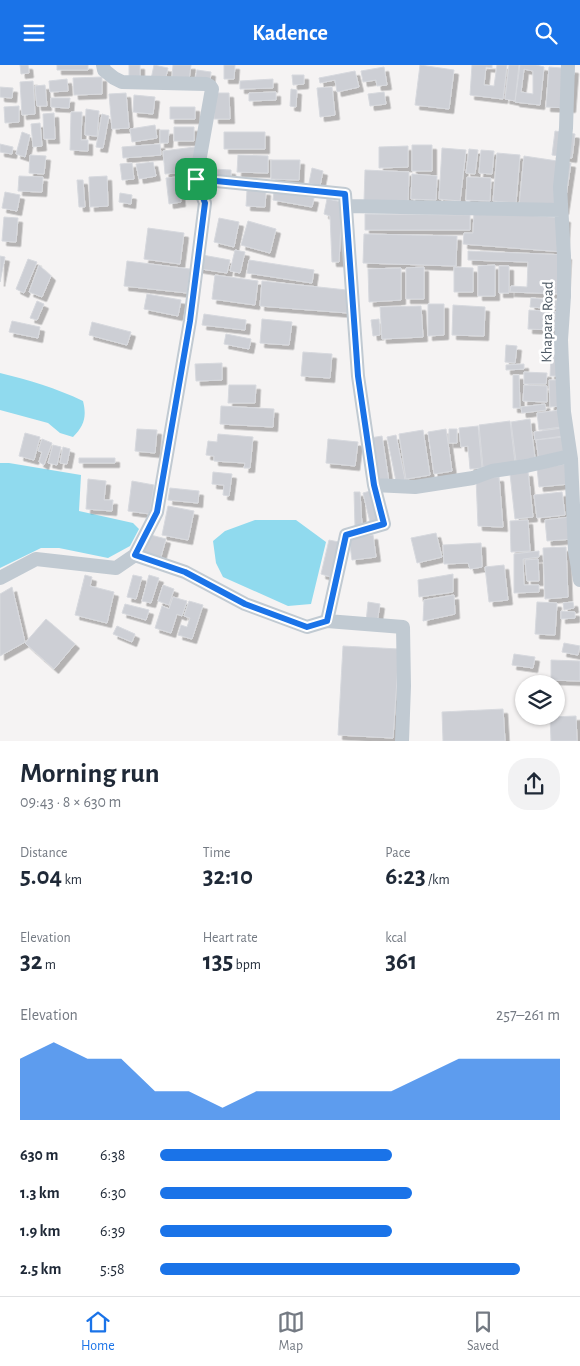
<!DOCTYPE html>
<meta charset="utf-8">
<style>
body{margin:0;font-family:"Alegreya Sans",sans-serif;background:#f2f2f3;color:#1f2937;height:100vh;display:flex;flex-direction:column;font-size:19px;white-space:nowrap}
*{box-sizing:border-box;margin:0}
p{font-size:16px;color:#747a83}
.icon{flex:none;width:28px;height:28px;fill:none;stroke:currentColor;stroke-width:2;stroke-linecap:round;stroke-linejoin:round}
.map{position:relative;height:676px;overflow:hidden}
.drawer{display:flex;flex-direction:column;background:#fff;flex:1}
.drawer>*{flex:none}
.controls{position:absolute;left:515px;top:610px;display:grid;gap:10px}
.controls a{display:grid;place-items:center;width:50px;height:50px;border-radius:50%;background:#fff;box-shadow:0 1px 4px #0004;font-size:25px}
.pin{position:absolute;display:grid;place-items:center;width:42px;height:42px;color:#fff;margin:-21px;border-radius:10px;box-shadow:0 2px 8px #0006}
.round{display:grid;place-items:center;flex:none;width:52px;height:52px;border-radius:20px;background:#f2f2f3}
.summary{display:flex;align-items:center;justify-content:space-between;height:85px;padding:0 20px}
h1{font-size:28px;font-weight:600;line-height:38px}
.metrics{display:grid;grid-template-columns:repeat(3,1fr);gap:8px;height:85px;padding:5px 20px}
.metrics div{display:grid;align-content:center}
.metrics b{font-size:25px;font-weight:600}
.metrics small{font-size:14px;font-weight:400}
.metrics p{font-size:14px}
.chart{height:140px;padding:10px 20px}
.chart p{display:flex;justify-content:space-between}
.chart svg{width:100%;height:90px;margin-top:5px;fill:#1a73e8;opacity:.7}
ul{padding:0 20px;list-style:none;font-size:16px}
li{display:grid;grid-template-columns:80px 60px 1fr;align-items:center;height:38px}
li i{height:12px;border-radius:6px;background:#1a73e8}
header{display:flex;justify-content:space-between;align-items:center;height:65px;padding:0 20px;background:#1a73e8;color:#fff;font-size:22px;font-weight:600}
.tabs{display:flex;justify-content:space-around;align-items:center;height:70px;border-top:1px solid #e0e1e3;background:#fff;font-size:14px;color:#747a83}
.tabs a{display:grid;justify-items:center;gap:2px}
.tabs .on{color:#1a73e8}
.map>svg:first-child{display:block}
.water{fill:#90daee}
.building{fill:#cdcfd5;stroke:#d7d9de;fill-rule:evenodd;filter:url(#shadow)}
.lines{fill:none;stroke-linecap:round;stroke-linejoin:round}
.street{stroke:#c1cad2;stroke-width:14}
.route-casing{stroke:#fff;stroke-width:10}
.route{stroke:#1a73e8;stroke-width:6}
.labels{text-anchor:middle;stroke-width:5;stroke-linejoin:round;paint-order:stroke}
.street-label{font-size:15px;fill:#4a5661;stroke:#fff}
</style>
<header><svg class="icon" aria-label="menu" viewBox="0 0 24 24"><path d="M4 6h16M4 12h16M4 18h16"/></svg>Kadence<svg class="icon" aria-label="search" viewBox="0 0 24 24"><circle cx="10" cy="10" r="6"/><path d="M15 15l6 6"/></svg></header>
<div class="map">
<svg width="580" height="676" viewBox="0 0 580 676">
<defs>
<filter id="shadow"><feDropShadow dx="4.5" dy="4.5" stdDeviation="0" flood-color="#0004"/></filter>
</defs>
<rect width="100%" height="100%" fill="#f5f3f3"/>
<path class="water" d="M0,308C29,315 56,323 83,336C87,352 84,361 73,372L60,368L48,358L0,345Z
M0,398H9L81,410L79,446L133,458L139,464L130,481L108,493L59,483H41L0,503Z
M255,455H296L326,477L311,539L288,541L223,512L216,498L213,476L225,466Z"/>
<path class="building" d="M20,0H28L29,8L21,9Z
M57,0H88V5H57Z
M129,0H140V13H129Z
M154,0L168,3L165,16L151,14Z
M173,0H191L189,15L172,13Z
M224,0H235L234,14H224Z
M420,0L454,5L449,44L415,40Z
M472,0H492V3L486,2L484,20L494,21L497,0H507L503,34L470,30Z
M509,0H519L515,36L505,34Z
M520,0H536L544,2L540,40L515,37ZM524,4L533,6V29L521,27Z
M384,2L387,20L377,21L376,15L363,17L361,6Z
M549,2L574,4L571,43L546,42Z
M197,5L211,7L210,17L195,15Z
M355,6L359,22L337,27L335,15L320,18L319,13Z
M292,10H304V19L293,20Z
M102,12V29L74,30L73,13Z
M67,14L68,26L50,27L49,16Z
M273,14V23L240,24V16Z
M33,16L35,49L22,50L20,17Z
M45,20L47,41H37L35,21Z
M0,22L13,23L12,33L0,32Z
M332,22L335,50L320,52L317,23Z
M291,24L297,25L296,42L290,41Z
M276,27V35L249,36V28Z
M384,27L386,39L370,41L368,29Z
M126,28L129,63L112,64L109,29Z
M214,28H229L230,54H214Z
M134,30L155,32L153,49L133,47Z
M51,33H70L69,43L51,42Z
M19,41V57L5,58L4,42Z
M170,42H195V54H170Z
M86,44L99,46L97,71L85,70Z
M71,47H82L81,75H88V86L70,85Z
M54,48L55,74H44L43,49Z
M102,49L109,51L103,83L96,82Z
M40,58L42,81L33,82L31,59Z
M155,60L157,73L132,77L130,64Z
M174,62H194V76H174Z
M160,65H169L168,78H160Z
M555,66L575,69L572,93L552,90Z
M22,67L30,70L25,92L16,89Z
M224,67H265V84H224Z
M0,79L13,82L12,89L0,87Z
M160,79L161,90L123,93L122,82Z
M412,80H432V106H412Z
M408,81V102L379,103V82Z
M195,82L197,106L165,109L163,86Z
M442,83L466,85L460,136L439,134Z
M469,84L478,85L475,109L466,108Z
M481,85L494,86L492,109L479,108Z
M497,88L520,90L516,138L493,136Z
M30,90L46,91L44,109L29,108Z
M238,90L268,91V108L237,107Z
M524,91L571,98L564,145L519,141Z
M271,95H300L299,115L271,114Z
M153,97L156,111L139,114L136,99Z
M132,98L134,114L122,115L120,99Z
M312,103L323,106L320,121L309,118Z
M213,104L231,105V111H213Z
M365,105L409,107L408,137L364,136Z
M412,109L437,111L436,135L411,134Z
M19,111L43,112L42,127L18,126Z
M107,111L108,141L90,142L89,112Z
M178,112L181,137L169,139L166,113Z
M186,112L193,113L192,128H185Z
M467,112L491,113L490,136L466,135Z
M77,115H83L85,142H79Z
M247,125L266,126L265,142L246,141Z
M274,126L314,133L312,142L273,135Z
M5,127L20,130L17,146L2,143Z
M120,128L132,130L131,139L119,137Z
M327,134L342,137L339,197H332L330,151L324,149Z
M474,146L566,153L564,187L463,179L464,168H473Z
M365,149L470,150V165H365Z
M4,152L18,153L16,177L2,176Z
M219,153L239,157L234,182L214,177Z
M248,156L276,164L270,188L241,180Z
M148,163L184,168L180,199L144,194Z
M364,169L457,171L456,201L363,198Z
M235,185L245,187L240,208L230,206Z
M468,186L567,190L565,229L510,227L511,221L527,222L528,197L468,195Z
M197,189L230,195L227,208L195,203Z
M0,191L5,192L0,217Z
M28,194L37,197L24,228L16,224Z
M249,195L314,205L312,218L247,208Z
M127,196L190,204L187,228L124,221Z
M39,200L51,211L42,232L29,227Z
M495,200V231H478V201Z
M499,201H509V228H499Z
M424,202V234H406V203Z
M454,202L473,203V227H454Z
M401,203V235L369,237L368,204Z
M215,210L258,216L255,240L212,234Z
M262,216L347,225L348,248L260,241Z
M147,229L181,235L178,251L144,244Z
M531,233L561,236L560,244L530,242Z
M37,236L44,239L37,255L30,253Z
M428,239H444V270L428,271Z
M453,240L485,242L484,271L452,270Z
M421,241L423,272L382,274L380,242Z
M529,245L557,247L556,265L528,264Z
M204,249L246,255L245,265L202,260Z
M262,254L292,257L289,280L260,278Z
M379,254L380,270L373,271L371,255Z
M12,256L40,262L38,273L9,267Z
M92,257L131,267L127,280L89,270Z
M226,269L251,274L249,284L224,279Z
M506,280L517,281L515,298L505,297Z
M303,287L332,289L330,313L301,311Z
M551,290H559V311H550Z
M222,298V315L196,316L195,299Z
M524,299V304L506,305V300Z
M524,307L547,308L546,319H524Z
M513,310H519L520,343H513Z
M549,315H559L560,341L550,342Z
M229,320H256L255,338H228Z
M524,320L547,321V337L523,336Z
M545,339L546,345L522,348L521,342Z
M221,341L274,344L273,362L220,359Z
M560,345L561,362L539,365L537,348Z
M530,354L535,393L516,396L511,357Z
M510,356L515,398L483,402L479,360Z
M478,361L482,403L470,404L468,381L461,382L459,363Z
M562,363L563,371L535,375L534,367Z
M137,364L157,365L155,388L135,386Z
M446,364L452,406L434,409L428,367Z
M449,364H457V378H449Z
M423,365L430,410L406,414L399,369Z
M25,368L40,372L34,395L19,391Z
M218,369L253,372L250,403H244L245,398L214,396V391L206,390L208,376L217,377Z
M396,370L405,415L396,416L387,372Z
M382,371L389,417L377,418L370,373Z
M564,372L566,393L539,396L536,375Z
M42,374L52,378L44,400L39,397L42,387L38,386Z
M328,374L358,377L355,401L326,398Z
M53,380L61,382L57,400L48,398Z
M63,382L70,384L67,399L60,398Z
M79,393H115V398H79Z
M567,399L569,419L539,422L537,403Z
M213,407L232,409L229,431L223,430L224,420L212,419Z
M528,407L533,452L515,454L510,409Z
M499,412L503,462L478,461L476,413Z
M88,414L106,416L104,435H113L112,446L86,444Z
M132,416L154,420L150,449L128,446Z
M170,423L199,426L198,438L168,435Z
M374,425L382,459L371,461L363,428Z
M354,427H360L362,461L355,462Z
M562,427L565,450L537,453L534,430Z
M168,441L194,446L188,475L162,470Z
M570,452L573,474L547,476L545,455Z
M528,455L530,486L511,487L510,456Z
M436,468L442,492L417,498L411,473Z
M147,469L166,474L160,495L142,491Z
M373,470L376,492L352,495L349,473Z
M329,475L339,477L331,512L321,509Z
M481,478L482,502L470,504L468,498L444,499L443,480Z
M566,482L568,532L545,534L543,483Z
M539,486V492L523,494L524,520H539V527L514,528V489Z
M538,494L539,516H527L525,495Z
M504,500L508,535L489,537L485,502Z
M453,509V527L419,532L418,515Z
M85,510L92,512L90,521L114,527L107,558L75,550Z
M133,510L142,512L136,534L127,532Z
M149,510L159,513L151,538L142,536Z
M163,520L174,524L169,540L158,536Z
M12,522L25,577L0,591V529Z
M454,530L455,549L423,556L424,535Z
M173,532L187,536L182,551L177,549L171,568L155,563L162,541L169,544Z
M189,536L203,540L192,574L178,570L181,560L187,562L190,553L184,551Z
M368,537L380,539L377,558L366,557Z
M537,537L557,538L555,570L535,569Z
M573,537L574,543L564,545L563,538Z
M125,539L149,545L146,555L122,548Z
M561,546L575,547V553L561,554Z
M46,554L75,579L54,604L25,578Z
M117,561L135,569L132,577L113,569Z
M564,578L580,581L578,590L562,587Z
M343,581L399,584L393,673L338,670Z
M514,589L535,592L533,603L512,600Z
M551,595L580,596V616L551,615Z
M503,644L505,676H443L442,647Z
M576,651L577,676H551L550,652Z"/>
<g class="lines">
<path class="street" d="M103,0L104,5L114,13L122,17L206,19L210,21L212,24L196,114L205,138L190,256L157,447L135,490
M568,0L566,63L560,122L564,191V231L561,275L564,347L571,394L575,486L580,515
M196,114L345,129L358,311L374,420
M346,141L561,145
M0,513L36,494L116,503L135,490L185,507L245,539L307,562L327,556L346,470L384,459L374,420L415,422L473,413L492,406L526,401L570,391
M327,556L403,562L404,621L402,676"/>
</g>
<g class="lines">
<defs>
<path id="route" d="M196,114L345,129L358,311L374,420L384,459L346,470L327,556L307,562L245,539L185,507L135,490L157,447L190,256L205,138Z"/>
</defs>
<use href="#route" class="route-casing"/>
<use href="#route" class="route"/>
</g>
<g class="labels">
<g class="street-label">
<text transform="translate(547 257) rotate(-89)" y="5">Khapara Road</text>
</g>
</g>
</svg>
<div class="controls">
<a><svg class="icon" aria-label="layers" viewBox="0 0 24 24"><path d="M12 4l9 5-9 5-9-5zM3 14l9 5 9-5"/></svg></a>
</div>
<div class="pin" style="left:196px;top:114px;background:#1e9e55"><svg class="icon" aria-label="arrive" viewBox="0 0 24 24"><path d="M6 21V4h12l-3 4 3 4H6"/></svg></div>
</div>
<section class="drawer">
<div class="summary"><div><h1>Morning run</h1><p>09:43 · 8 × 630 m</p></div><a class="round"><svg class="icon" aria-label="share" viewBox="0 0 24 24"><path d="M12 15V3M7 8l5-5 5 5M5 13v7h14v-7"/></svg></a></div>
<div class="metrics">
<div><p>Distance</p><b>5.04<small> km</small></b></div>
<div><p>Time</p><b>32:10</b></div>
<div><p>Pace</p><b>6:23<small> /km</small></b></div>
</div>
<div class="metrics">
<div><p>Elevation</p><b>32<small> m</small></b></div>
<div><p>Heart rate</p><b>135<small> bpm</small></b></div>
<div><p>kcal</p><b>361</b></div>
</div>
<div class="chart"><p><span>Elevation</span>257–261 m</p>
<svg viewBox="0 0 160 44" preserveAspectRatio="none"><path d="M0 44V14L10 6L20 14L30 14L40 30L50 30L60 38L70 30L80 30L90 30L100 30L110 30L120 22L130 14L140 14L150 14L160 14V44z"/></svg>
</div>
<ul>
<li><b>630 m</b>6:38<i style="width:58%"></i></li>
<li><b>1.3 km</b>6:30<i style="width:63%"></i></li>
<li><b>1.9 km</b>6:39<i style="width:58%"></i></li>
<li><b>2.5 km</b>5:58<i style="width:90%"></i></li>
</ul>
</section>
<nav class="tabs">
<a class="on"><svg class="icon" aria-label="home" viewBox="0 0 24 24"><path d="M3 11l9-7 9 7M6 9v11h12V9"/></svg>Home</a>
<a><svg class="icon" aria-label="map" viewBox="0 0 24 24"><path d="M3 6l6-2 6 2 6-2v14l-6 2-6-2-6 2zM9 4v14M15 6v14"/></svg>Map</a>
<a><svg class="icon" aria-label="saved" viewBox="0 0 24 24"><path d="M7 4h10v16l-5-4-5 4z"/></svg>Saved</a>
</nav>
